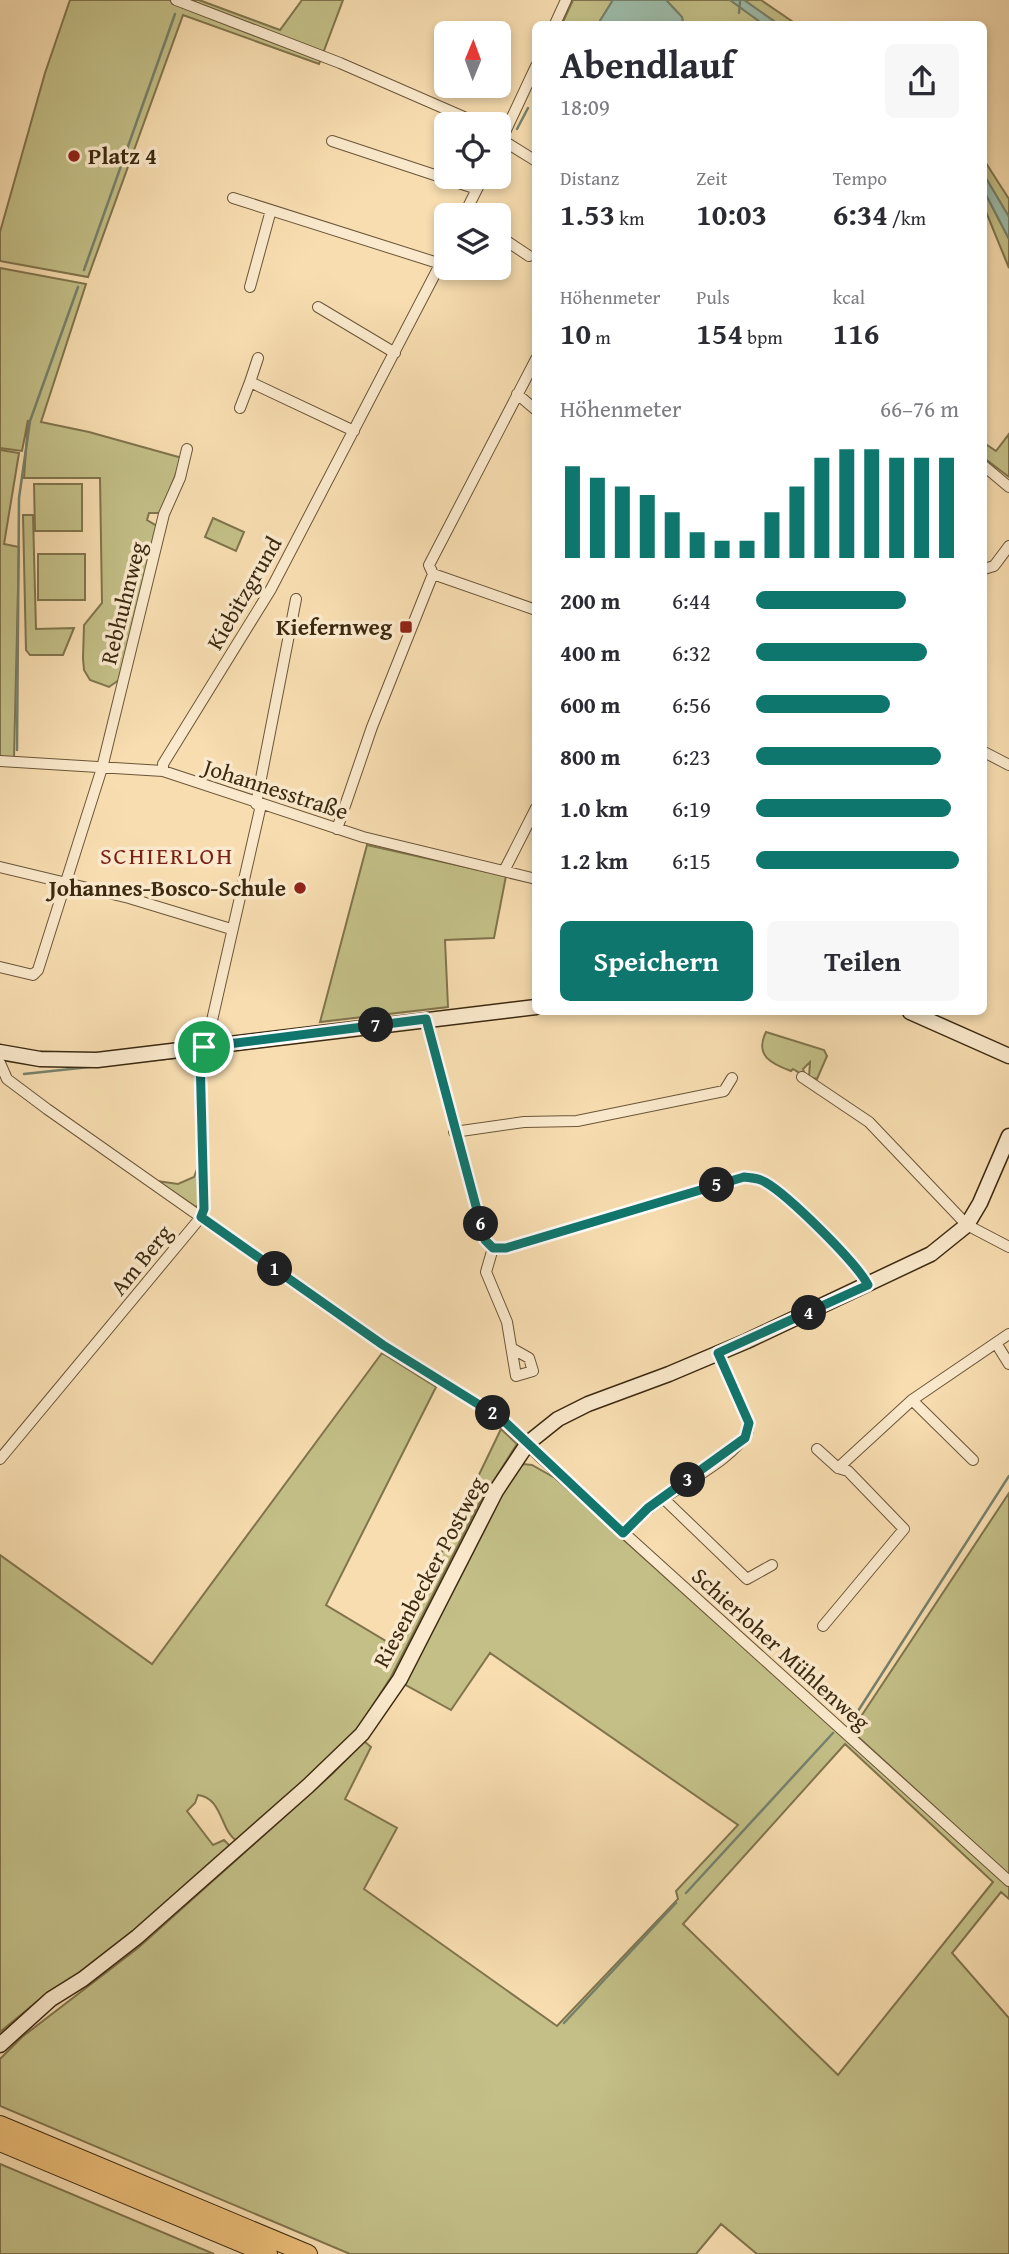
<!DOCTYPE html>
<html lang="de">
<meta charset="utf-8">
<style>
body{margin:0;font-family:"Gentium Book Plus",serif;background:#f7f7f7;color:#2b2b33;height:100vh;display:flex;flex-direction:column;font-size:26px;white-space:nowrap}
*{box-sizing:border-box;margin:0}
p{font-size:23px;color:#7c7c81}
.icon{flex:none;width:38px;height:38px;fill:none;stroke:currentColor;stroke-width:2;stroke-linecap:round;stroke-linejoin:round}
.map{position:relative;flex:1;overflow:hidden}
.side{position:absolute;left:532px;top:21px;width:455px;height:994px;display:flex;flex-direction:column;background:#fff;border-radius:10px;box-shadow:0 4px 10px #0003}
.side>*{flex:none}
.needle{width:46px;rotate:1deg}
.buttons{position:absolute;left:434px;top:21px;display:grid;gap:14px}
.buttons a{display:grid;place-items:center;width:77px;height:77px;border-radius:10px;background:#fff;box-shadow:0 4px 10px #0003;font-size:35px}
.pin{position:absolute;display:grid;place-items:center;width:60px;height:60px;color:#fff;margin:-30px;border:4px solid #fff;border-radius:50%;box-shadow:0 2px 7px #0007}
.km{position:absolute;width:35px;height:35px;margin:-18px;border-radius:50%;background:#222;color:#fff;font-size:19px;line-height:35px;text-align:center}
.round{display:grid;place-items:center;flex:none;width:74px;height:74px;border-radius:10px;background:#f7f7f7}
.summary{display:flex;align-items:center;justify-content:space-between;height:119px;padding:0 28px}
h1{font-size:38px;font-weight:600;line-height:52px}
.stats{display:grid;grid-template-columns:repeat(3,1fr);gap:10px;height:119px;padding:7px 28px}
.stats div{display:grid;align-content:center}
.stats b{font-size:30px;font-weight:600}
.stats small{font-size:19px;font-weight:400}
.stats p{font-size:19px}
.chart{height:196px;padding:14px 28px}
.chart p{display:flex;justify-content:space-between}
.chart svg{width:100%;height:126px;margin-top:7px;stroke:#0f766e;stroke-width:6}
.action{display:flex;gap:14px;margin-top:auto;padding:14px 28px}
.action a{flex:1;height:80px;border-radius:10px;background:#0f766e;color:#fff;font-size:28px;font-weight:600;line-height:80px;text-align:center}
.action a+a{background:#f7f7f7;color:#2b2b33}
ul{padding:0 28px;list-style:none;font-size:23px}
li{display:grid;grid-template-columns:112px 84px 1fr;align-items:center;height:52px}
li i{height:18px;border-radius:9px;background:#0f766e}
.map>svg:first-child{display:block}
.green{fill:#c3bf87;stroke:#80744c;stroke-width:2;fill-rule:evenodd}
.water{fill:#9dbcaa;stroke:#76816c;stroke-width:2}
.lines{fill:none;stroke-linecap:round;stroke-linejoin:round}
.stream{stroke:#76816c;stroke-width:2.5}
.street-casing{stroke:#6b5638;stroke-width:12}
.secondary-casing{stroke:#3c2910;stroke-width:17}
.highway-casing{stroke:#3c2910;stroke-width:20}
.street{stroke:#fae9cc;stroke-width:10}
.secondary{stroke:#fae9cc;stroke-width:14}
.highway{stroke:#ecbe78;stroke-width:18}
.route-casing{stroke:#fff;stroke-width:14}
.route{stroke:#0f766e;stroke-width:9}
.poi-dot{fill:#8f2418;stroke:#fae9cc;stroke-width:2.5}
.labels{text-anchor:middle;stroke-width:7;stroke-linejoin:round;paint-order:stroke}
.poi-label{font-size:23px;font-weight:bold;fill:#3c2910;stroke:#fae9cc;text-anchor:end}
.street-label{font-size:23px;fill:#3c2910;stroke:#fae9cc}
.neighbourhood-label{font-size:24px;letter-spacing:2px;fill:#7a1f14;stroke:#fae9cc}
</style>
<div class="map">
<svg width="1009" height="2254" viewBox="0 0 1009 2254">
<rect width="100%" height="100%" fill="#f7ddb0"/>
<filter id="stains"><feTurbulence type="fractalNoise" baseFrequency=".00286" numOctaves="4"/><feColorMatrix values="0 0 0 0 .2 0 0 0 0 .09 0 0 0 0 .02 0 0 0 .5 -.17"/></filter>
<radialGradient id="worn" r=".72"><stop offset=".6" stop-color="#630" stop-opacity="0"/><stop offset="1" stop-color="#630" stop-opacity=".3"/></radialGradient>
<path class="green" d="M70,0H199L280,30L302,0H343L319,64L183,15L88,277L0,261V232L45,73Z
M573,0H613L598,24H562Z
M666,0H730L763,24H683L682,17Z
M744,0H761L796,24H778Z
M984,160L1009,199V217L984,175Z
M984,191L1009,239V268L984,207Z
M0,268L86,284L41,422L89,432L182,458L161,513H149L147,520L157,526L119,680L109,687L90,680L84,670L83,658L84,625L102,603L100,478H24L28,420L22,451L0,448Z
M1009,434V477L984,458V443L996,451Z
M0,450L19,453L4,544L19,547L14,758L0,757Z
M34,484H82V531H35Z
M23,515H33L36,629L74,628L63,655H30L26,650Z
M213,518L244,532L236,551L205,537Z
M38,554H85V600H38Z
M367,845L506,876L494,938L445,940L448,1007L320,1022Z
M766,1032L824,1050L827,1056L817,1079L809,1077L810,1062L803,1069L806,1077L793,1069L791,1071C772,1064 754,1056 766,1032Z
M199,1164L200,1203L196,1207L157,1181L178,1184L194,1177Z
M382,1353L436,1387L326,1605L396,1647L501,1429L517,1444L479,1504L391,1677L354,1735L237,1841C220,1831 223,1798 198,1795L195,1803L187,1811L213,1845L224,1840L231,1847L87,1971L46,1994L0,2032V1555L152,1664Z
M523,1464L532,1465L555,1478L1009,1886V1899L1001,1892L952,1953L1009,2018V2254H757L721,2224L696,2254H350L0,2106V2059L22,2037L138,1948L332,1774L364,1741L371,1747L345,1799L397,1828L364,1889L557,2026L678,1899L676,1891L738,1825L490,1653L451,1710L404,1684L458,1580L456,1578L518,1466ZM845,1744L993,1882L838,2075L683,1924Z
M1009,1493V1875L855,1734L854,1727Z
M0,2164L214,2254H0Z"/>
<path class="water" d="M613,0H666L682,17L683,24H598Z
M730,0H744L778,24H763Z
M984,175L1009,217V239L984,191Z"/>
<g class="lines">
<path class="stream" d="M739,13L740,2
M535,93L536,92
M517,129L528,108
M84,270L175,14
M17,750L19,498L30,421L78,287
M24,1074L192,1056
M846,1721L858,1711L1009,1476
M686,1893L833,1733
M564,2023L676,1903"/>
<defs>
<path id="street" d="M176,0L340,63L480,124
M555,24L566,0
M499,138L536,161
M332,141L477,189
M499,145L536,66
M233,198L441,264
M464,215L483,177
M499,236L529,256
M250,287L271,210
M318,307L395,353
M258,358L250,382L354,431
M517,394L536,410
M240,408L250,382
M984,466L1009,487
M984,569L994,566L1009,546
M433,574L536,610
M984,752L1009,765
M0,761L163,771L363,837L536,879
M163,771V764L271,589L446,253
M256,804L296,599
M337,829L372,727L433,574L429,565L536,359
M0,867L129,898L231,929
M504,871L536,808
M0,967L33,975L38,970L102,768L164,514L180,478L187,449
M426,1019L485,1240L493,1248H506L744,1177C751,1178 759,1178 765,1182C788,1196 856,1262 868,1285
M0,1063L7,1079L47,1109L383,1345L502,1419L538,1455C694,1598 853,1738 1009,1881
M802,1077L869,1122L967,1225L1009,1247
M454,1132L524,1122L577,1121L724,1091L732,1078
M493,1248L486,1272L507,1322L516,1376L533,1371L529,1358L513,1349
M996,1343L1009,1364
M912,1400L973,1460
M817,1449L838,1468L912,1400L1009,1334
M0,1459L201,1217L204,1209L200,1055L208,1038L261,805
M663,1498L747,1579L772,1565
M623,1533C653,1494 729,1468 748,1431L749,1423L718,1353
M823,1626L904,1529L848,1471L838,1468"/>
<path id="secondary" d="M910,1012L1009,1056
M0,1052L40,1059L97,1060L536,1007
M0,2045L51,1999L83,1979L137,1937L308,1786L362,1734L400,1679L496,1491L528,1443L558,1419L588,1404L669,1374L747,1341L931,1254L967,1225L980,1203L1009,1136"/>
<path id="highway" d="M0,2125L308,2254
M0,2142L268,2254"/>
</defs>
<use href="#street" class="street-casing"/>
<use href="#secondary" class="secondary-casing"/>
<use href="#highway" class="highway-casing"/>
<use href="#street" class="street"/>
<use href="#secondary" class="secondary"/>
<use href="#highway" class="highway"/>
</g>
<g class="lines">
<defs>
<path id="route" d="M426,1019L485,1240L493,1248H506L744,1177C751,1178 759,1178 765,1182C788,1195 856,1262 868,1285L718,1353L749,1423L745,1438L648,1508L623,1533L502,1419L383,1345L201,1217L204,1209L200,1055L204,1047Z"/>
</defs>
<use href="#route" class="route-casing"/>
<use href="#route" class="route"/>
</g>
<g class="poi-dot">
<circle cx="74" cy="156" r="7"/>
<rect x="399" y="620" width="14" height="14" rx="3.5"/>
<circle cx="300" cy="888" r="7"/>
</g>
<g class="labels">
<g class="poi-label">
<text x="88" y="164" text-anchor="start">Platz 4</text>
<text x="392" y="635">Kiefernweg</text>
<text x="286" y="896">Johannes-Bosco-Schule</text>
</g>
<g class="street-label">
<text transform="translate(244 593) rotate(-60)" y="8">Kiebitzgrund</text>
<text transform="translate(123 603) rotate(-76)" y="8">Rebhuhnweg</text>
<text transform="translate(276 789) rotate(18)" y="8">Johannesstraße</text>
<text transform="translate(141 1260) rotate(-51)" y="8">Am Berg</text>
<text transform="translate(429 1572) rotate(-62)" y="8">Riesenbecker Postweg</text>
<text transform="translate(781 1649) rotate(42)" y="8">Schierloher Mühlenweg</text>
</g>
<g class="neighbourhood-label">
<text x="167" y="864">SCHIERLOH</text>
</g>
</g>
<rect width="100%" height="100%" filter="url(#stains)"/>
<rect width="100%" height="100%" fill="url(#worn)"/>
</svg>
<div class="buttons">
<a><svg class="needle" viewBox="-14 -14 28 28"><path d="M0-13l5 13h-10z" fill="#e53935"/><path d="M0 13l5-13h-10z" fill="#7c7c81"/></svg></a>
<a><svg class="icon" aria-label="locate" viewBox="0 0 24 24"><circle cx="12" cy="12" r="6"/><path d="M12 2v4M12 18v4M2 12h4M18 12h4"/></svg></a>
<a><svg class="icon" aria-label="layers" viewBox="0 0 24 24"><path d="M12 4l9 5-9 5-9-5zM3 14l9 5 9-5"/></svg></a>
</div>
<div class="pin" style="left:204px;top:1047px;background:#1e9e55"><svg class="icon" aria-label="arrive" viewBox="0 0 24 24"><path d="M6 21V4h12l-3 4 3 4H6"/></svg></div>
<b class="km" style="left:275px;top:1269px">1</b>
<b class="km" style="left:493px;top:1413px">2</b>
<b class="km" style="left:688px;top:1480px">3</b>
<b class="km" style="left:809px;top:1313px">4</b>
<b class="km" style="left:717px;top:1185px">5</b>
<b class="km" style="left:481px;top:1224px">6</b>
<b class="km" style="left:376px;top:1025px">7</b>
<section class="side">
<div class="summary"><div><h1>Abendlauf</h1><p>18:09</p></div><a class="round"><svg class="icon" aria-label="share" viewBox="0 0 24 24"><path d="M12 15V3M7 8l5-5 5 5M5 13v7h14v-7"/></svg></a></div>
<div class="stats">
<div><p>Distanz</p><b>1.53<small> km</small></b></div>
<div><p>Zeit</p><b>10:03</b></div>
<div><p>Tempo</p><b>6:34<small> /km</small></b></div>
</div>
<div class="stats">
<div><p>Höhenmeter</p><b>10<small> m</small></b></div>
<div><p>Puls</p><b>154<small> bpm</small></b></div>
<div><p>kcal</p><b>116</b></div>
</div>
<div class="chart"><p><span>Höhenmeter</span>66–76 m</p>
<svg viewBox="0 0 160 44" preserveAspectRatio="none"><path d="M5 44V12M15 44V16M25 44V19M35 44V22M45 44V28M55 44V35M65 44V38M75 44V38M85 44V28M95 44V19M105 44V9M115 44V6M125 44V6M135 44V9M145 44V9M155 44V9"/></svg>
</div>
<ul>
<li><b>200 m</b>6:44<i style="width:74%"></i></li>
<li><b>400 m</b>6:32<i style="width:84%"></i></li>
<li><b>600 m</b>6:56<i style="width:66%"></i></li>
<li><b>800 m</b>6:23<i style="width:91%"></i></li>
<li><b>1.0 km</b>6:19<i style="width:96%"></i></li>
<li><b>1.2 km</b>6:15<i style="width:100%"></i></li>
</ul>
<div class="action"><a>Speichern</a><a>Teilen</a></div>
</section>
</div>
